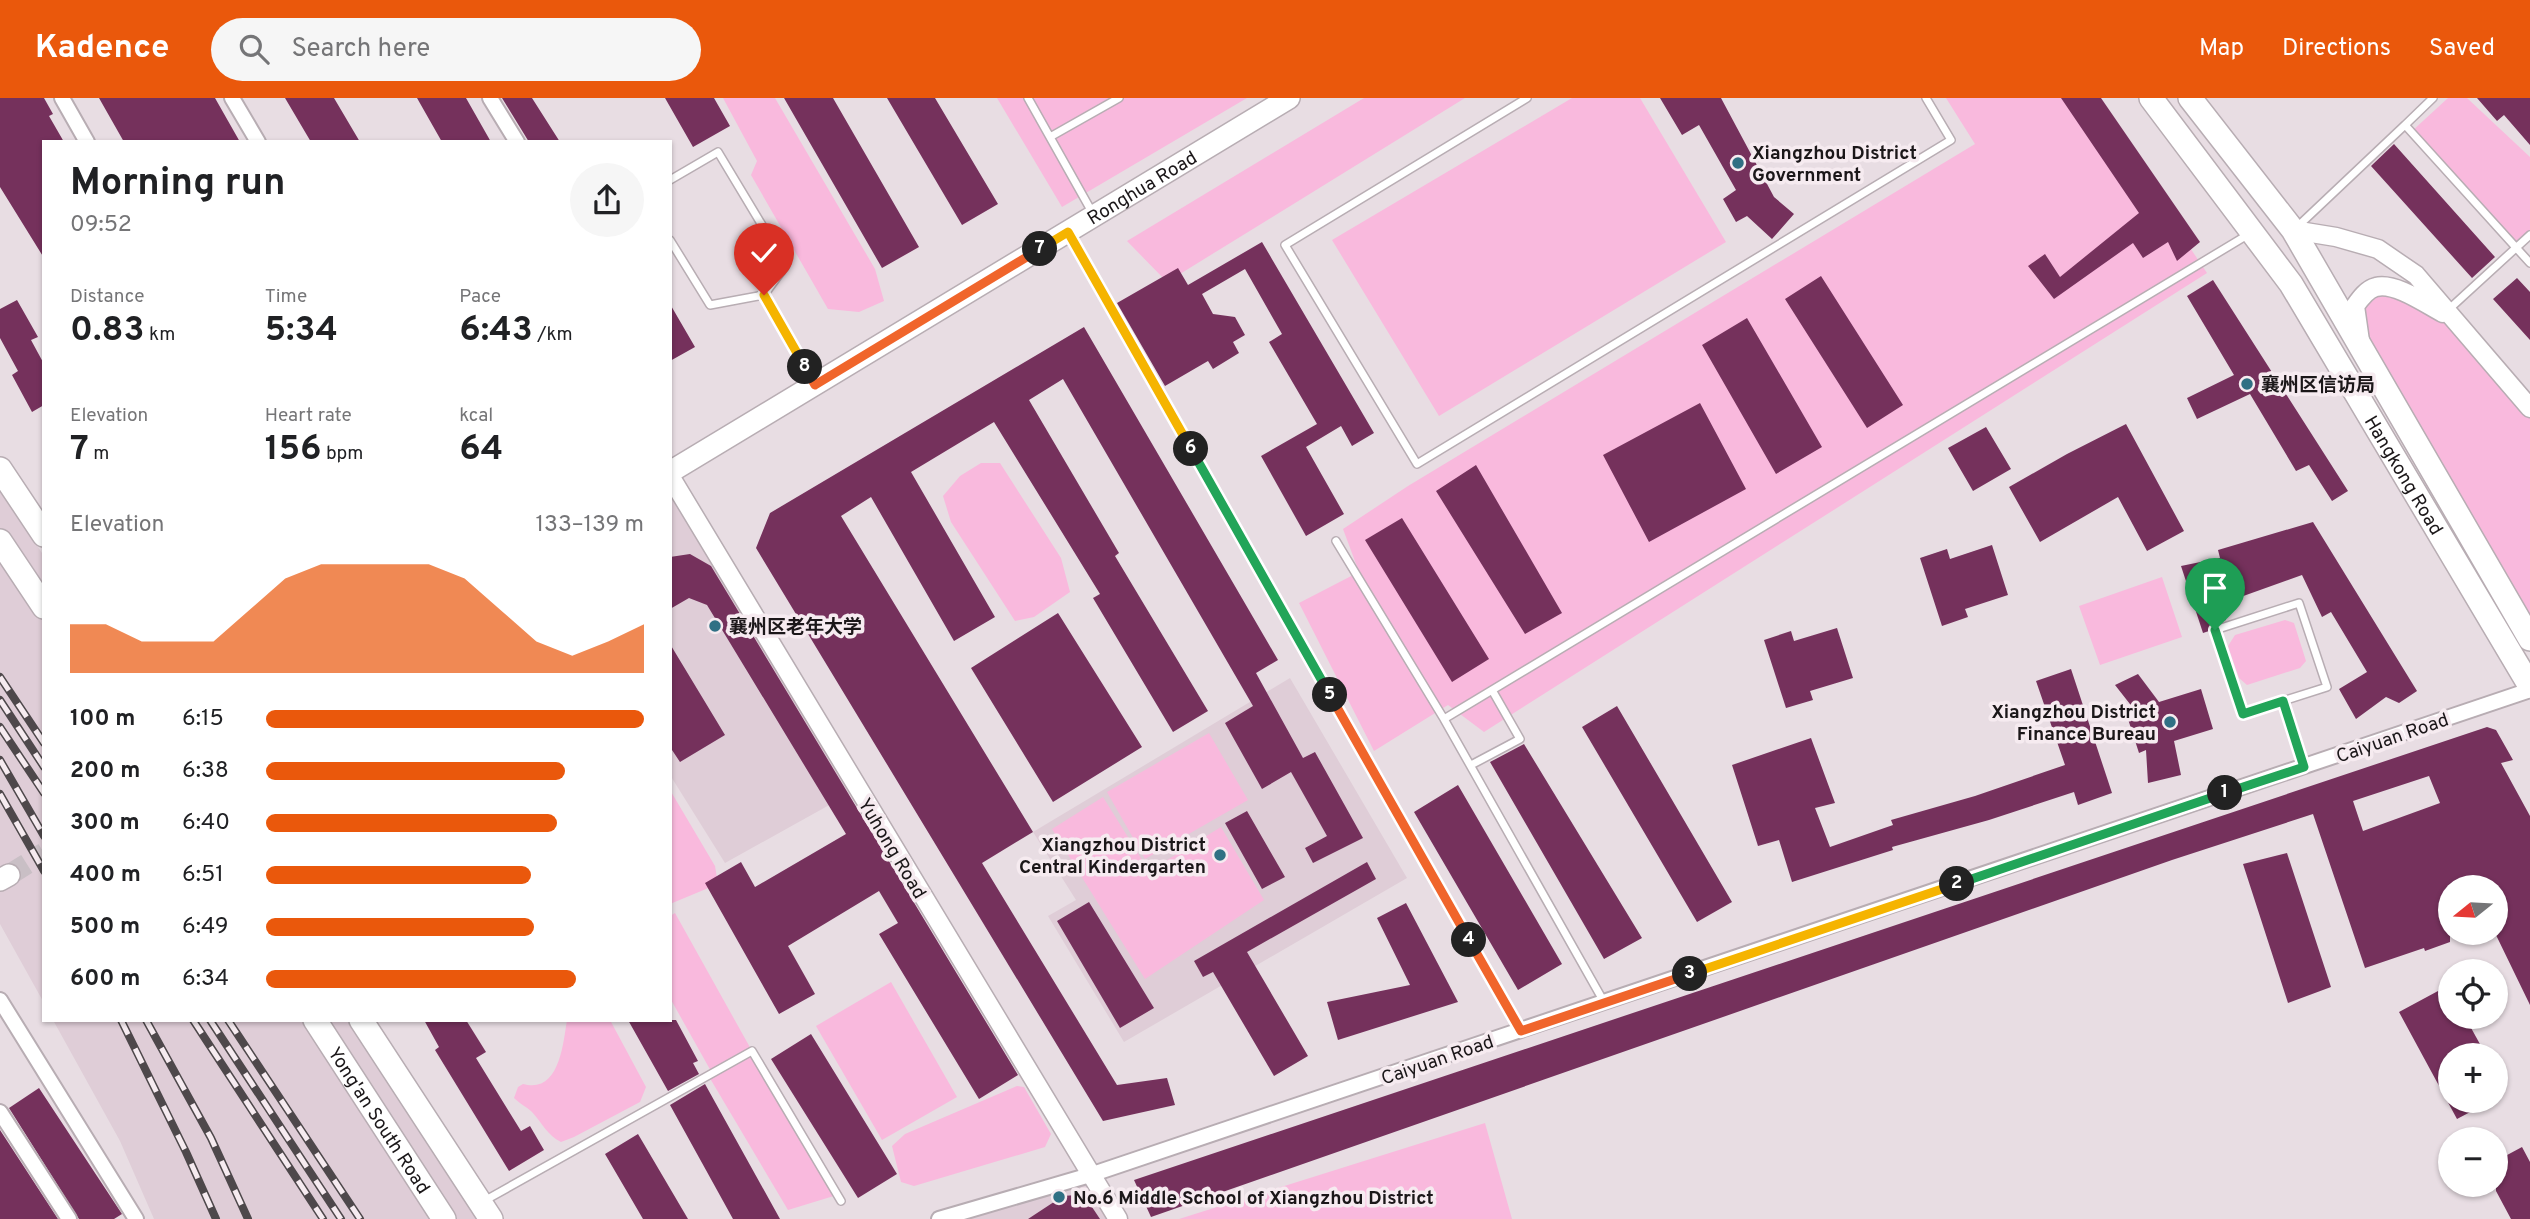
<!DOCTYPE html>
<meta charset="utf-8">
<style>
body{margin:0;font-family:Overpass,"Noto Sans SC",sans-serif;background:#f6f6f6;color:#202124;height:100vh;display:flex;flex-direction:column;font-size:26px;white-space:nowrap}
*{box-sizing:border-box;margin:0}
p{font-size:23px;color:#757577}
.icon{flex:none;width:38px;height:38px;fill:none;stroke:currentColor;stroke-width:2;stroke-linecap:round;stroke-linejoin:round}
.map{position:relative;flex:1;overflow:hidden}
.side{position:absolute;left:42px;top:42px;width:630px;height:882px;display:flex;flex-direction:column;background:#fff;border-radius:0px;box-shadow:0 2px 5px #0004}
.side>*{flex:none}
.needle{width:46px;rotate:252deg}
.fabs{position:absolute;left:2438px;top:777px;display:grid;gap:14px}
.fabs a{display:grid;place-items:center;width:70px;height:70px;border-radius:50%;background:#fff;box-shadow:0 2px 5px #0004;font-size:35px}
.pin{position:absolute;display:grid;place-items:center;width:60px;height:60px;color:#fff;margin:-72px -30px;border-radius:50% 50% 50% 0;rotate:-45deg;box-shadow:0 0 7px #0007}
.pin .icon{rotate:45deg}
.km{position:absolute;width:35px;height:35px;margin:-18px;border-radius:50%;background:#222;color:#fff;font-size:19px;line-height:35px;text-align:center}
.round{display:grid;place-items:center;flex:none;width:74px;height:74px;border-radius:37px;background:#f6f6f6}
.summary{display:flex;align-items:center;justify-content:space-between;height:119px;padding:0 28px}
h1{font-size:38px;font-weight:700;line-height:52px}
.metrics{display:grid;grid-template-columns:repeat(3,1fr);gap:10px;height:119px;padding:7px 28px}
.metrics div{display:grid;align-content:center}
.metrics b{font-size:35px;font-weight:700}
.metrics small{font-size:19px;font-weight:400}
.metrics p{font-size:19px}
.chart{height:196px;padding:14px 28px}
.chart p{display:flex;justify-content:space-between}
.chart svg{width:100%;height:126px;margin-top:7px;fill:#ea580c;opacity:.7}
ul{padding:0 28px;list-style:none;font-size:23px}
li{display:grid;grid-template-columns:112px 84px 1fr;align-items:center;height:52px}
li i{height:18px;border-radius:9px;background:#ea580c}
header{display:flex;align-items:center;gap:42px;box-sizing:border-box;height:98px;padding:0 35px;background:#ea580c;color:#fff}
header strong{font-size:33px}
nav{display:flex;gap:38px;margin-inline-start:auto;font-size:24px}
.search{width:490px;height:63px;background:#f6f6f6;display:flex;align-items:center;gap:18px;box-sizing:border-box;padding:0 24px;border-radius:38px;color:#757577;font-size:26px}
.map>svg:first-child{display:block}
.built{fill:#dfcdd7}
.green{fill:#f9b9dd}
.building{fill:#75315c;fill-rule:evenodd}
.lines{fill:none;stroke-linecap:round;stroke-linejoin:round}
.secondary-tunnel{stroke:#c9bfc5;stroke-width:21;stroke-dasharray:21 10;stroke-linecap:butt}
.service-casing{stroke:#b8adb3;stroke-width:10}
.minor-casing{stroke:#b8adb3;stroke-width:18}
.tertiary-casing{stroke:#b8adb3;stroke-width:21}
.secondary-casing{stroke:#b8adb3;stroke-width:24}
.primary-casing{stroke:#b8adb3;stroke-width:26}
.service{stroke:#fff;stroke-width:7}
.minor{stroke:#fff;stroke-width:14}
.tertiary{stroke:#fff;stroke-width:18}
.secondary{stroke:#fff;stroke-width:21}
.primary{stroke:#fff;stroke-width:23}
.rail-casing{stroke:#4e484b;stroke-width:8}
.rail{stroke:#f6ebf0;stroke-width:5;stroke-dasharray:16;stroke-linecap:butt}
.split-1-casing{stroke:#fff;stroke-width:14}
.split-2-casing{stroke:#fff;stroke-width:14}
.split-3-casing{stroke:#fff;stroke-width:14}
.split-4-casing{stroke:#fff;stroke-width:14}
.split-5-casing{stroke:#fff;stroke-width:14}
.split-6-casing{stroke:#fff;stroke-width:14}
.split-7-casing{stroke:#fff;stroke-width:14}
.split-8-casing{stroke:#fff;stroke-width:14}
.split-9-casing{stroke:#fff;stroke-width:14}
.split-1{stroke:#22a559;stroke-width:9}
.split-2{stroke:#22a559;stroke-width:9}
.split-3{stroke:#f5b400;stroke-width:9}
.split-4{stroke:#f0652b;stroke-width:9}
.split-5{stroke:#f0652b;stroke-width:9}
.split-6{stroke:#22a559;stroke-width:9}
.split-7{stroke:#f5b400;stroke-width:9}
.split-8{stroke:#f0652b;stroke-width:9}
.split-9{stroke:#f5b400;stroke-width:9}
.poi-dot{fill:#307084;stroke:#f6ebf0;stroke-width:2.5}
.labels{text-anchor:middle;stroke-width:7;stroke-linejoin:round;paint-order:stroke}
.poi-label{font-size:19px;font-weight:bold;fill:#1b1719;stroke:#f6ebf0;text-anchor:start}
.street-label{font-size:19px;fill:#1b1719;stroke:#f6ebf0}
</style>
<header>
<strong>Kadence</strong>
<div class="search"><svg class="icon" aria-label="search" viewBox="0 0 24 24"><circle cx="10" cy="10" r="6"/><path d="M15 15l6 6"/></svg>Search here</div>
<nav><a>Map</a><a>Directions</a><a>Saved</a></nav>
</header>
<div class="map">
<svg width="2530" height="1121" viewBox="0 0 2530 1121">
<rect width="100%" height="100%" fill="#e8dde3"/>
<path class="built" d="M670,378L858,691L725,765L670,677Z
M0,392L44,458V905L0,826Z
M1290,580L1407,780L1124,944L1048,818L1076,802L1033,734Z
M53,922H351L483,1121H154L120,1043Z
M1090,1077L1118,1121H939Z"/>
<path class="green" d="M723,0H775L875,171L884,203L859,214L828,211L751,77L757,63Z
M997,0H1247L1062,109Z
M1364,0H1465L1167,184L1127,143Z
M1572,0H1640L1726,144L1439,318L1332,142Z
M1946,0H2089L2207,175L1484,634L1448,607L1374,653L1299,505L1359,474L1343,431L1408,388L1975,46Z
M2448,0H2467L2530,59V137L2516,150L2411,34Z
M2376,189L2452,220L2530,310V521L2361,249L2364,197Z
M981,365H1000L1061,460L1070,494L1034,519L1015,523L951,424L943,398L960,378Z
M2162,479L2182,539L2100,567L2079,508Z
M2285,522L2294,525L2306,563L2300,570L2247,587L2239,580L2228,548L2235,537Z
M1209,635L1248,702L1145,761L1107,694Z
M670,692L715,768L718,786L670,806Z
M1103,699L1149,773L1221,729L1264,802L1145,881L1052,731Z
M675,815L752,953L837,1097L788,1112L708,977L712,975L670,900V818Z
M891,884L957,999L882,1042L816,928Z
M567,922H610L646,989L640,1004L574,1039L561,1044C547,1037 543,1026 532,1014C527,1009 520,1006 514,1000L518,989L523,986C559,996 563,947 567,922Z
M1017,988L1024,989L1051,1036L1045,1049L914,1088L901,1084L892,1048L905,1036Z
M1485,1025L1512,1121H1179Z"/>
<path class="building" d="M0,0H44L53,16L49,18L64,44H44V160L0,89Z
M99,0H215L240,44H124Z
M285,0H334L360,44H311Z
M417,0H466L491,44H442Z
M502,0H532L560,44H529Z
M665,0H714L730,28L693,49Z
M784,0H833L919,149L882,170Z
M887,0H935L998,106L962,127Z
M1660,0H1721L1774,99L1794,116L1772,141L1747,118L1736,124L1723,101L1736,92L1699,27L1682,37Z
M2061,0H2101L2200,144L2177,163L2168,144L2143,160L2133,145L2054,201L2028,168L2045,156L2060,179L2139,115Z
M2477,0H2530V47L2504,17L2497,23Z
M2394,46L2495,159L2472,180L2371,68Z
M1262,144L1374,335L1352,348L1341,328L1306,349L1344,416L1306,438L1261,358L1317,326L1269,244L1282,236L1245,171L1202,196L1213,216L1235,219L1245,237L1233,244L1239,255L1213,271L1208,263L1165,288L1117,205L1178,170L1188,187Z
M1821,178L1903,307L1867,330L1785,201Z
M2517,180L2530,194V242L2493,201Z
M2213,182L2348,393L2332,403L2309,367L2296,373L2250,296L2197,321L2187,300L2234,277L2187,198Z
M17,202L38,239L31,242L44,266V307L32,314L12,277L18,273L0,240V211Z
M670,206L695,249L670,263Z
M1747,220L1822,349L1776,376L1702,247Z
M1084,229L1278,562L1256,575L1303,660L1315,654L1363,740L1313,765L1305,750L1327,738L1291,674L1262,691L1225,625L1253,608L1063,281L1029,302L1119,455L1115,458L1208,613L1173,634L1093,500L1100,496L994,324L911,374L995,519L954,543L871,399L841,418L1033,734L982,765L1117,987L1167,980L1175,1007L1103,1023L756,450L770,415Z
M1700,305L1746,391L1649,444L1603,357Z
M2126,326L2184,433L2147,453L2118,399L2040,444L2009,389L2067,356Z
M1986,329L2011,371L1973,393L1948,350Z
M1476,367L1562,515L1525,536L1436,393Z
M1402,420L1489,561L1452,584L1365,442Z
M2313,424L2417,593L2399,605L2386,599L2356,621L2339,591L2367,574L2331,514L2322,519L2302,477L2221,506L2226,522L2213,526L2209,533L2203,535L2181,468L2220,460L2218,452Z
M1992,447L2008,497L1965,511L1968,519L1942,528L1920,460L1947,451L1950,461Z
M690,456L711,468L1018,977L979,1001L879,836L898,825L879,793L788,848L815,896L779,916L705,785L741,764L755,789L846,736L707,507L689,500L670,511V459Z
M1058,515L1142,649L1053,704L971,570Z
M1837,530L1853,580L1810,593L1813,602L1786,610L1764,542L1791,533L1794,543Z
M670,546L725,637L680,664L670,649Z
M2071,571L2112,695L2078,707L2074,694L1989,722L1892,749L1893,752L1792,784L1779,742L1758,748L1732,667L1811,640L1835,705L1815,710L1830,749L1893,727L1891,722L1975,698L2065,667L2036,583Z
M2138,576L2159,604L2201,591L2213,631L2174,643L2181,677L2148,685L2146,652L2139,655L2127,618L2137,615L2115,587Z
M1617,608L1732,804L1697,824L1582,629Z
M2487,629L2496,632L2513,662L2501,665L2530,718V907L2496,837V789H2450V844L2425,853L2424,850L2365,870L2313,716L2172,762L1151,1119L1134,1082ZM2429,678L2440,705L2363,733L2353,703Z
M1524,646L1642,840L1604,861L1490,664Z
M1458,687L1562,866L1518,892L1414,714Z
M1247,713L1285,779L1262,791L1225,725Z
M2287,755L2331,889L2288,905L2243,766Z
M1367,764L1376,781L1247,854L1308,958L1274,978L1213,874L1203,879L1194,863Z
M1089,804L1154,910L1120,930L1057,823Z
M1406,805L1458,904L1338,942L1327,904L1410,887L1377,820Z
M2438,893L2450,919H2465L2486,957H2450V1003H2491L2457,1021L2399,914Z
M424,922H466L486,954L476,960L521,1033L530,1028L544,1052L509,1073L435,952L439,949Z
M628,922H676L698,963L693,965L699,976L668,993Z
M811,936L897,1076L858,1100L771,961Z
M705,986L780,1121H733L670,1007Z
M39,990L122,1116L114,1121H79L9,1010Z
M0,1032L58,1121H0Z
M638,1036L688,1121H643L605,1056Z
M2522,1049L2530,1064V1121H2511L2496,1093V1063Z
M1076,1097L1088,1103L1100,1121H1028L1063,1098Z"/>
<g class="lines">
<path class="secondary-tunnel" d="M9,777L44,755"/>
<defs>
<path id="service" d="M1028,0L1092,114
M1527,0L1285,147L1417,366L1951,42L1926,0
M2433,0L2405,27L2530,165
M1050,39L1119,0
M670,82L718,54L786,167L764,197L710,207L670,142
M2296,130L2405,27
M1068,135L1521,933
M764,197L813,283
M2447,213L2530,137
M1336,443L1444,621L1604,904
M2283,603L2243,616L2215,532L2299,505L2327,589L2283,603L2304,668
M1444,621L2249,136
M1471,667L1520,641L1492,592
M484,1103L752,953L841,1103"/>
<path id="minor" d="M62,0L87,44
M232,0L258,44
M490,0L517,44
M0,902L136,1121
M0,1014L69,1121
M939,1121L1090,1077L2530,592"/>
<path id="tertiary" d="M2293,132L2336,139L2378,151L2416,177L2530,310
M2360,243L2355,208C2360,201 2367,191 2376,189C2395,184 2426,206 2443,215
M670,378L1118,1121"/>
<g id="secondary">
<path id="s1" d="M670,374L1289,0"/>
<path d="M0,782L9,777"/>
</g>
<g id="primary">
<path id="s2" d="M2151,0L2291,186L2530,588"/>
<path d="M2190,0L2293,132L2530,541"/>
<path d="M0,371L44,437"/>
<path d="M0,443L44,509"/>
<path id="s3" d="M315,922L444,1121"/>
<path d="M361,922L491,1121"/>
</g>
</defs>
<use href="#service" class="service-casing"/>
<use href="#minor" class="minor-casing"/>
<use href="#tertiary" class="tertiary-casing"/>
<use href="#secondary" class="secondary-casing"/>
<use href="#primary" class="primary-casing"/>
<use href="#service" class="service"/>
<use href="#minor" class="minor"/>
<use href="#tertiary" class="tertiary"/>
<use href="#secondary" class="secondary"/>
<use href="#primary" class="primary"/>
<defs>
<path id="rail" d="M0,579L44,645
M0,602L44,669
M0,629L44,695
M0,662L44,738
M0,696L44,773
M121,922L186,1054L216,1121
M146,922L211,1040L248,1121
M193,922L323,1121
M210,922L341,1121
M228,922L360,1121"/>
</defs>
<use href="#rail" class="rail-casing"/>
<use href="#rail" class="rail"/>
</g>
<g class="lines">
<defs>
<path id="split-1" d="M2215,532L2243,616L2283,603L2304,669L2225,695"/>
<path id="split-2" d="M1957,786L2225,695"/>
<path id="split-3" d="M1690,876L1957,786"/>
<path id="split-4" d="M1469,842L1521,933L1690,876"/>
<path id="split-5" d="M1330,597L1469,842"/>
<path id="split-6" d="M1191,351L1330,597"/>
<path id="split-7" d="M1040,151L1068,134L1191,351"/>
<path id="split-8" d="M805,269L815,287L1040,151"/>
<path id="split-9" d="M764,197L805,269"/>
</defs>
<use href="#split-1" class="split-1-casing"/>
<use href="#split-2" class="split-2-casing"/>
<use href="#split-3" class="split-3-casing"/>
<use href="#split-4" class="split-4-casing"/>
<use href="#split-5" class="split-5-casing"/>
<use href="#split-6" class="split-6-casing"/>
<use href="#split-7" class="split-7-casing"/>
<use href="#split-8" class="split-8-casing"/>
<use href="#split-9" class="split-9-casing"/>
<use href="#split-1" class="split-1"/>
<use href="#split-2" class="split-2"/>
<use href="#split-3" class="split-3"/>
<use href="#split-4" class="split-4"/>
<use href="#split-5" class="split-5"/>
<use href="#split-6" class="split-6"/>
<use href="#split-7" class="split-7"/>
<use href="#split-8" class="split-8"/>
<use href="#split-9" class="split-9"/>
</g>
<g class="poi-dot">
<circle cx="1738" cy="65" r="7"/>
<circle cx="2247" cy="286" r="7"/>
<circle cx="715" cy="528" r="7"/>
<circle cx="2170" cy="624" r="7"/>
<circle cx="1220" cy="757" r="7"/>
<circle cx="1059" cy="1099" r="7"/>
</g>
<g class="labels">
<g class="poi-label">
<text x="1752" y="61">Xiangzhou District<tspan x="1752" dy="22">Government</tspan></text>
<text x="2261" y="293">襄州区信访局</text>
<text x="729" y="535">襄州区老年大学</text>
<text x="2156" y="620" text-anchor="end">Xiangzhou District<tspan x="2156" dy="22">Finance Bureau</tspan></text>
<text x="1206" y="753" text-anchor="end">Xiangzhou District<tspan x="1206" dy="22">Central Kindergarten</tspan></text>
<text x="1073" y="1106">No.6 Middle School of Xiangzhou District</text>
</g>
<g class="street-label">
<text dy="7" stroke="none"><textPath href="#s1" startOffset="551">Ronghua Road</textPath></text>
<text dy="7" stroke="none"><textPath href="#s2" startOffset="455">Hangkong Road</textPath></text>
<text transform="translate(2392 639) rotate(-19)" y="7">Caiyuan Road</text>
<text transform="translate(893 750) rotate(59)" y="7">Yuhong Road</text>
<text transform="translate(1437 961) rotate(-19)" y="7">Caiyuan Road</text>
<text dy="7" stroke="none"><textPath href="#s3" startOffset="119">Yong'an South Road</textPath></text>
</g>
</g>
</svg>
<div class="fabs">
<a><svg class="needle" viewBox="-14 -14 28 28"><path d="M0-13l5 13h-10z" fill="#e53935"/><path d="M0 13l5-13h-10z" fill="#757577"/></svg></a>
<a><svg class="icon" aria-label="locate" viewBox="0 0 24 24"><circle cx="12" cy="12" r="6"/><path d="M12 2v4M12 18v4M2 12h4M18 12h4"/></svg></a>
<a>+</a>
<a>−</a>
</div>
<div class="pin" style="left:2215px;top:532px;background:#1e9e55"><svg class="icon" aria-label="arrive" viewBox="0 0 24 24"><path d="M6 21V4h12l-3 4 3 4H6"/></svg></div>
<div class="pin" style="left:764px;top:197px;background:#d93025"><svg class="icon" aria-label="check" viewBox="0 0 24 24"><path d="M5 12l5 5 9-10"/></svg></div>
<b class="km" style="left:2225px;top:695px">1</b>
<b class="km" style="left:1957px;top:786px">2</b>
<b class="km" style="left:1690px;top:876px">3</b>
<b class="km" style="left:1469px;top:842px">4</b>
<b class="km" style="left:1330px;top:597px">5</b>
<b class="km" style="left:1191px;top:351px">6</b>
<b class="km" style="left:1040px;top:151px">7</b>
<b class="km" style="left:805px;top:269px">8</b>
<section class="side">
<div class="summary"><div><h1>Morning run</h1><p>09:52</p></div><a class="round"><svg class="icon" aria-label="share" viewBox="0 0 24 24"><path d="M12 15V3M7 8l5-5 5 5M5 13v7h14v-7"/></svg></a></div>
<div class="metrics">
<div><p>Distance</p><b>0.83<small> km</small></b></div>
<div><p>Time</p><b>5:34</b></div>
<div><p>Pace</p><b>6:43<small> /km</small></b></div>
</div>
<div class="metrics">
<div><p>Elevation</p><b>7<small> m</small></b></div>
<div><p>Heart rate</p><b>156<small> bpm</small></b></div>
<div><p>kcal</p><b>64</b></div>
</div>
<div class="chart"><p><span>Elevation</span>133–139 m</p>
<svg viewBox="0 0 160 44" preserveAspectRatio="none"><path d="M0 44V27L10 27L20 33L30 33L40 33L50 22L60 11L70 6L80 6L90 6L100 6L110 11L120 22L130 33L140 38L150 33L160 27V44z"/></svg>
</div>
<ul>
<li><b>100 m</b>6:15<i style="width:100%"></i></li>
<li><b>200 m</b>6:38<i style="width:79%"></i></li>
<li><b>300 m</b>6:40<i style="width:77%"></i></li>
<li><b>400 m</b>6:51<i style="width:70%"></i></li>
<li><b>500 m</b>6:49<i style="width:71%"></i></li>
<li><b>600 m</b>6:34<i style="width:82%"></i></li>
</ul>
</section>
</div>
